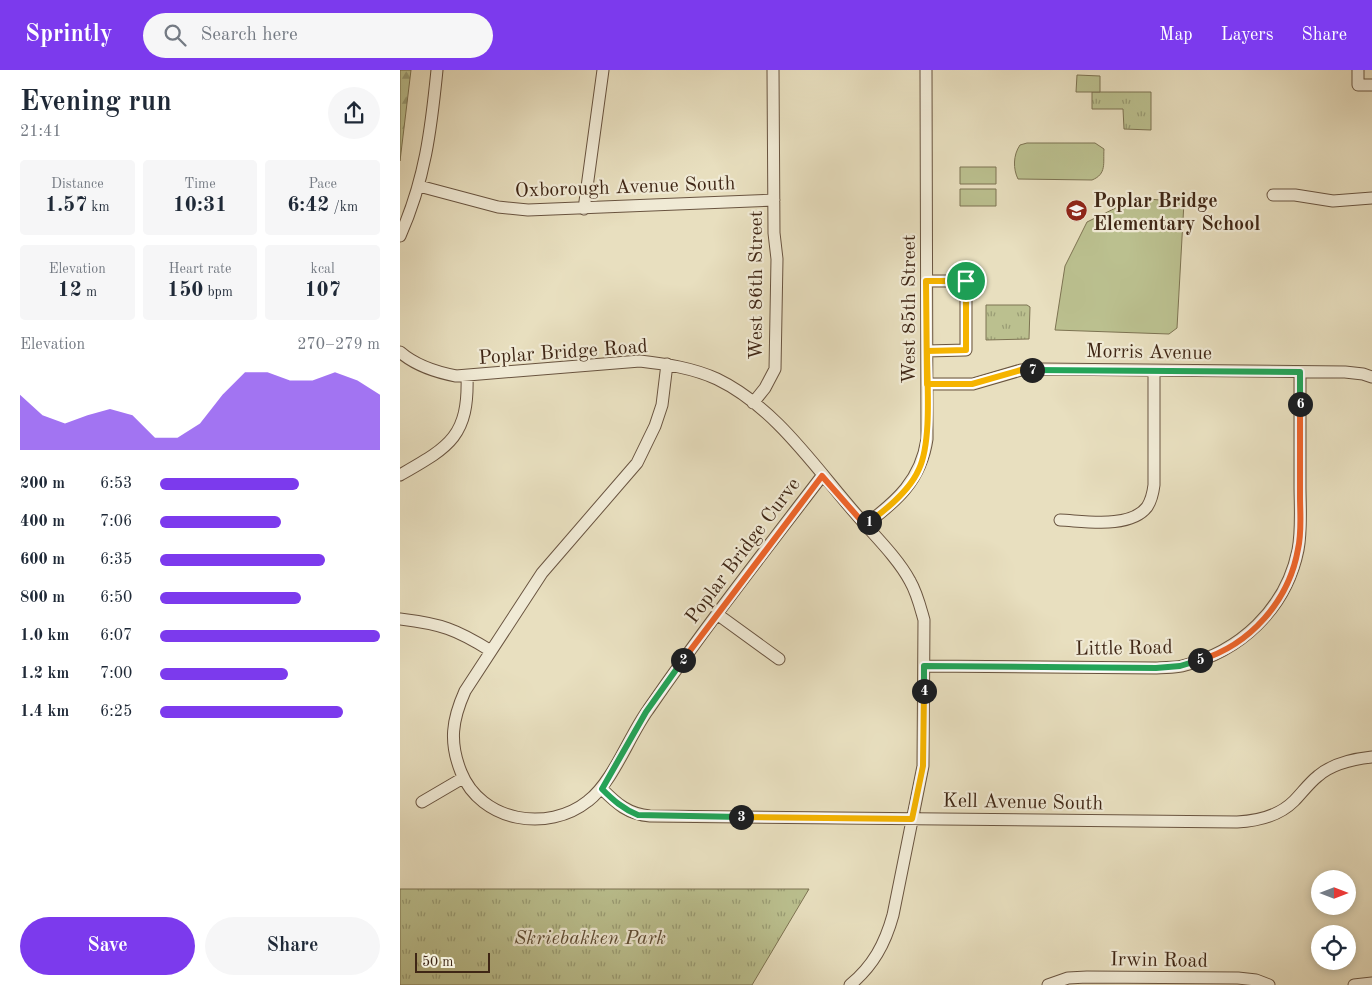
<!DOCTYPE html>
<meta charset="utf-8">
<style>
body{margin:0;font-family:"Old Standard TT",serif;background:#f6f6f7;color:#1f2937;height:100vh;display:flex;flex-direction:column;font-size:19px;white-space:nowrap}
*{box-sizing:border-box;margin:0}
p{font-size:16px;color:#747a83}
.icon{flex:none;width:28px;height:28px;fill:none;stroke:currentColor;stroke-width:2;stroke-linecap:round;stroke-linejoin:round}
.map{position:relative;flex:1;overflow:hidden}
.panel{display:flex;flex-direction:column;background:#fff;width:400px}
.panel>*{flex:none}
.needle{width:32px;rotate:90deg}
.controls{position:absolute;left:911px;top:800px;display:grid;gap:10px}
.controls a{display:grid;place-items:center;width:45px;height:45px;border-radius:50%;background:#fff;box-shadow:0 2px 8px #0003;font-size:25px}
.scale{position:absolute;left:15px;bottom:12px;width:75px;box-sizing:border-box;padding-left:5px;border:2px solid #3f2615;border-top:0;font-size:14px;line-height:18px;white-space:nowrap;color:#3f2615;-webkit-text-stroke:4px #f0ead5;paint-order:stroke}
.pin{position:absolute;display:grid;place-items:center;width:42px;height:42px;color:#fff;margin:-21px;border:2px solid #fff;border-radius:50%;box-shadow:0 1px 5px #0007}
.km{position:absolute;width:25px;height:25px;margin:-12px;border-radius:50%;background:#222;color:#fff;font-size:14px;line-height:25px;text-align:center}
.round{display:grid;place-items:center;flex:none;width:52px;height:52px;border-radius:26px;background:#f6f6f7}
.head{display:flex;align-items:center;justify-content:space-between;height:85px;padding:0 20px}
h1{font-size:28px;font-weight:700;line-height:38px}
.stats{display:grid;grid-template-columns:repeat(3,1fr);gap:8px;height:85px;padding:5px 20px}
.stats div{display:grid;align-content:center;border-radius:5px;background:#f6f6f7;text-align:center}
.stats b{font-size:21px;font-weight:700}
.stats small{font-size:14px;font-weight:400}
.stats p{font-size:14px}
.chart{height:140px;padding:10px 20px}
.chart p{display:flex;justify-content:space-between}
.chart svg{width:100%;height:90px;margin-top:5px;fill:#7c3aed;opacity:.7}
.action{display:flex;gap:10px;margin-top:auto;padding:10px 20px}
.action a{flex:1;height:58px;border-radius:30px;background:#7c3aed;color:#fff;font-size:20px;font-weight:700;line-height:58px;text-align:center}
.action a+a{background:#f6f6f7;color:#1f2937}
ul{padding:0 20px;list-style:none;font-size:16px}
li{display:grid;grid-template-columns:80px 60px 1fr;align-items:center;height:38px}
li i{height:12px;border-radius:6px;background:#7c3aed}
header{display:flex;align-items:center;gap:30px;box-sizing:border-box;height:70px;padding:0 25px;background:#7c3aed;color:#fff}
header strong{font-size:24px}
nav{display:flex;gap:28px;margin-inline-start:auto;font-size:18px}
.search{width:350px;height:45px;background:#f6f6f7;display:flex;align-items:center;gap:12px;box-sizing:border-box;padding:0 18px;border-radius:28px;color:#747a83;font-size:19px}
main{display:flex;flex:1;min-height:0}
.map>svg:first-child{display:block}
.forest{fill:url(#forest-firs);stroke:#7d7352}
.park{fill:url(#park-tufts);stroke:#7d7352}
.pitch{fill:#bbc08f;stroke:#7d7352}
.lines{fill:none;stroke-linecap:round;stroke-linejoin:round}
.minor-casing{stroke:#695440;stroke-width:13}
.minor{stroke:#f0ead5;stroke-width:11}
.split-1-casing{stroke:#fff;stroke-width:10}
.split-2-casing{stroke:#fff;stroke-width:10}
.split-3-casing{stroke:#fff;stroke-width:10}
.split-4-casing{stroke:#fff;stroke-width:10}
.split-5-casing{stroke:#fff;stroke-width:10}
.split-6-casing{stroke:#fff;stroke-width:10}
.split-7-casing{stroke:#fff;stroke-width:10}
.split-8-casing{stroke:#fff;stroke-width:10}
.split-1{stroke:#f5b400;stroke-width:6}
.split-2{stroke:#f0652b;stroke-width:6}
.split-3{stroke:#22a559;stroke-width:6}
.split-4{stroke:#f5b400;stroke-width:6}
.split-5{stroke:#22a559;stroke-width:6}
.split-6{stroke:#f0652b;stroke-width:6}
.split-7{stroke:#22a559;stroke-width:6}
.split-8{stroke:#f5b400;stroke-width:6}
.labels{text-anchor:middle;stroke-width:4.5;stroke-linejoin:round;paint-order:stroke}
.street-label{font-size:20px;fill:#3f2615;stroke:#f0ead5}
.poi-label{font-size:20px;font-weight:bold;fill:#3f2615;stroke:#f0ead5;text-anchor:start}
.park-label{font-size:20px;font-style:italic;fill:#5e4c34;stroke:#f0ead5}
</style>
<header>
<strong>Sprintly</strong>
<div class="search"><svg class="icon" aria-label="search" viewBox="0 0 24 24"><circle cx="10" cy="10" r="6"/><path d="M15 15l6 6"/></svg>Search here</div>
<nav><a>Map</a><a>Layers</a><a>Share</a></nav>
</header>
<main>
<section class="panel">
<div class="head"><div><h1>Evening run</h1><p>21:41</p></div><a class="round"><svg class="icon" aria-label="share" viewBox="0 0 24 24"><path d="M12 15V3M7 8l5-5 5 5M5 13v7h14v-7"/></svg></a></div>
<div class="stats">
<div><p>Distance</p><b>1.57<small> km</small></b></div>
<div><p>Time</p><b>10:31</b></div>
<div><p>Pace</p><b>6:42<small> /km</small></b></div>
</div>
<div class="stats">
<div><p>Elevation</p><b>12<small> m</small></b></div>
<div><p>Heart rate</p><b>150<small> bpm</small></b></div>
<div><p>kcal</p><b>107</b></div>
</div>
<div class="chart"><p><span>Elevation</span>270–279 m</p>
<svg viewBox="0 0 160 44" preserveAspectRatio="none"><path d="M0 44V17L10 27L20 31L30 27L40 24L50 27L60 38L70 38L80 31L90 17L100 6L110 6L120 10L130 10L140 6L150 10L160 17V44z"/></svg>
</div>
<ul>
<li><b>200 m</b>6:53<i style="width:63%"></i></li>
<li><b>400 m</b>7:06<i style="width:55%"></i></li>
<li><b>600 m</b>6:35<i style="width:75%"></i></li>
<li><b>800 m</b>6:50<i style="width:64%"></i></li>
<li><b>1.0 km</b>6:07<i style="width:100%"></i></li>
<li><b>1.2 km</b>7:00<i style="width:58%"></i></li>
<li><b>1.4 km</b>6:25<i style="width:83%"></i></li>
</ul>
<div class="action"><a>Save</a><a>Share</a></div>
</section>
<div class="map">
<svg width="972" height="915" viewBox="0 0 972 915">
<defs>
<pattern id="forest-firs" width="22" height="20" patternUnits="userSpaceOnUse" patternTransform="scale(1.25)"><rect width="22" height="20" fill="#bbc08f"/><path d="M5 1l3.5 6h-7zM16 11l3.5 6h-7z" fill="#999c74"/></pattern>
<pattern id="park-tufts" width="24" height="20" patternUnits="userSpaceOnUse" patternTransform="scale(1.25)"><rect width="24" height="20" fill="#bbc08f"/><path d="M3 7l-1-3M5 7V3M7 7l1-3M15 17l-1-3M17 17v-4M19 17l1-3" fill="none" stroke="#999c74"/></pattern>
</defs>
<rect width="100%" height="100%" fill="#e8dfbf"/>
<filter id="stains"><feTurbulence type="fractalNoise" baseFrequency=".004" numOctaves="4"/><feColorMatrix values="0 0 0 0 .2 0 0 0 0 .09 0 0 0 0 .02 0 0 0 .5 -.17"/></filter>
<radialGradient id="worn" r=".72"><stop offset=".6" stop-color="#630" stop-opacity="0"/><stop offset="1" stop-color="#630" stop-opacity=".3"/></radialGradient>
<path class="forest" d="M0,0H11L0,91Z"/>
<path class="park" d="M692,22H751V60L724,59L723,39H692Z
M586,235H627L630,237L629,269L586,270Z
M0,819H409L352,915H0Z"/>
<path class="pitch" d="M677,5L700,6V22H676Z
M627,73H695L704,79C703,93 707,104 692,110L618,109C613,99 613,85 620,75Z
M560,97H596V114H560Z
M560,119H596V136H560Z
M736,128L784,132L777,258L769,264L655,260L665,196L687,152Z"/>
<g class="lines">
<defs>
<path id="minor" d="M958,0V15H972
M19,116L98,137L128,140L374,130
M873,125H895L933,131L972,128
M184,139L203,0
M0,166C25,110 31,60 37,0
M527,211H566V280L527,281
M0,282C16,296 35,302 56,306L240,291C266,294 293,298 317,309C375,337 414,396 455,443C472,463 498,488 510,511C517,523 520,536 524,550L523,696L493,845C485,874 473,896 450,915
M267,294L262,335L255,356L237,393L142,503L65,621C52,650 49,672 61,702C81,752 148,763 188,731C213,712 229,666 248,640C303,560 363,483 422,406
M527,314H573L621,300L641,299L945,302L963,304L972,307
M353,333L365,318L375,299L377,189L374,163L373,0
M0,405C49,377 69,367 67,306
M660,450C685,451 730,459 747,437C751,431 753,423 754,415V301
M465,455C497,431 521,410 527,369L526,0
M317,544L379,589
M0,549C41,554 56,559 91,581
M525,596L756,598C764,597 774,598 782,596C840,582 886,539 898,480C902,459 900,436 900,415C900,378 900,340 900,302
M202,719C217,734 228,744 250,746L837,752C857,751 878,747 894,731C902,723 909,713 918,706C933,693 953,689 972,687
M22,732L63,708
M648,915L668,908L687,907L838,908L856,910L869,915
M954,915L972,913"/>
</defs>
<use href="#minor" class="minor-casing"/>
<use href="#minor" class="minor"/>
</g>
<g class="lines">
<defs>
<path id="split-1" d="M469,452C487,439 510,420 519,399C532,371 527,313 527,281L566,280V211"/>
<path id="split-2" d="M283,590L422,406L465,455L469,452"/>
<path id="split-3" d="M283,590L246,642L202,719C213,730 223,739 238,745L341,747"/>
<path id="split-4" d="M341,747L512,749L523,696L524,621"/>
<path id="split-5" d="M524,621V596L756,598L780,596L800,590"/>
<path id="split-6" d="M800,590C850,575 889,531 898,479C902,462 900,443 900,426C900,395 900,365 900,334"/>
<path id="split-7" d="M632,300L900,302V334"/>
<path id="split-8" d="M566,211H526L527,314H572L621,300H632"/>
</defs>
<use href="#split-1" class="split-1-casing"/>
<use href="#split-2" class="split-2-casing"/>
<use href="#split-3" class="split-3-casing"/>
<use href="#split-4" class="split-4-casing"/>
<use href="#split-5" class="split-5-casing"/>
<use href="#split-6" class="split-6-casing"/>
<use href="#split-7" class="split-7-casing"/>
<use href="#split-8" class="split-8-casing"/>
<use href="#split-1" class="split-1"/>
<use href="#split-2" class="split-2"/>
<use href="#split-3" class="split-3"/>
<use href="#split-4" class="split-4"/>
<use href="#split-5" class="split-5"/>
<use href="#split-6" class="split-6"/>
<use href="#split-7" class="split-7"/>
<use href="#split-8" class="split-8"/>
</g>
<defs>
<symbol id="school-disc" viewBox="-11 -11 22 22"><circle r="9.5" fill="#8f2418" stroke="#f0ead5"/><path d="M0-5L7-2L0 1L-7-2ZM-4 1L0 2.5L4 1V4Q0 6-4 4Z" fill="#fff"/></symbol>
</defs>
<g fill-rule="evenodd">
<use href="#school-disc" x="664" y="128" width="25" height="25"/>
</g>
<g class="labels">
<g class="street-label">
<text transform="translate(225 116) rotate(-2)" y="7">Oxborough Avenue South</text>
<text transform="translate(355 215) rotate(-90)" y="7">West 86th Street</text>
<text transform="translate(508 239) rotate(-90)" y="7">West 85th Street</text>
<text transform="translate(163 281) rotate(-4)" y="7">Poplar Bridge Road</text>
<text transform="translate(749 281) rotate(1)" y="7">Morris Avenue</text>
<text transform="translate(342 480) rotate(-53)" y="7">Poplar Bridge Curve</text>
<text transform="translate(724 577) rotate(-1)" y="7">Little Road</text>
<text transform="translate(623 731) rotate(1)" y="7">Kell Avenue South</text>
<text transform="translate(759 889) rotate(1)" y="7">Irwin Road</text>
</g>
<g class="poi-label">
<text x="693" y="137">Poplar Bridge<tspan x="693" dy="23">Elementary School</tspan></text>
</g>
<g class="park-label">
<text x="190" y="874">Skriebakken Park</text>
</g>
</g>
<rect width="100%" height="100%" filter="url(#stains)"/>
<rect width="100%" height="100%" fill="url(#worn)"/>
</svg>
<div class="controls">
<a><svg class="needle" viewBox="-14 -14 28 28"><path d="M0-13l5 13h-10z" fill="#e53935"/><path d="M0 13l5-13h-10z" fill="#747a83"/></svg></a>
<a><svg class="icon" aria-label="locate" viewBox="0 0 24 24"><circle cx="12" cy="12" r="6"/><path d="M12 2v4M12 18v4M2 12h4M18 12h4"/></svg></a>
</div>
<div class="scale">50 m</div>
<div class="pin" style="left:566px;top:211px;background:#1e9e55"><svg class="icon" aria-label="arrive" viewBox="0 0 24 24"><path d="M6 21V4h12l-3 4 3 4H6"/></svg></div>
<b class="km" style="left:469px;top:452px">1</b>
<b class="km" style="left:283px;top:590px">2</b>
<b class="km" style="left:341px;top:747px">3</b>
<b class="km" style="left:524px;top:621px">4</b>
<b class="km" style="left:800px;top:590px">5</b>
<b class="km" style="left:900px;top:334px">6</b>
<b class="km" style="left:632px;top:300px">7</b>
</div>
</main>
